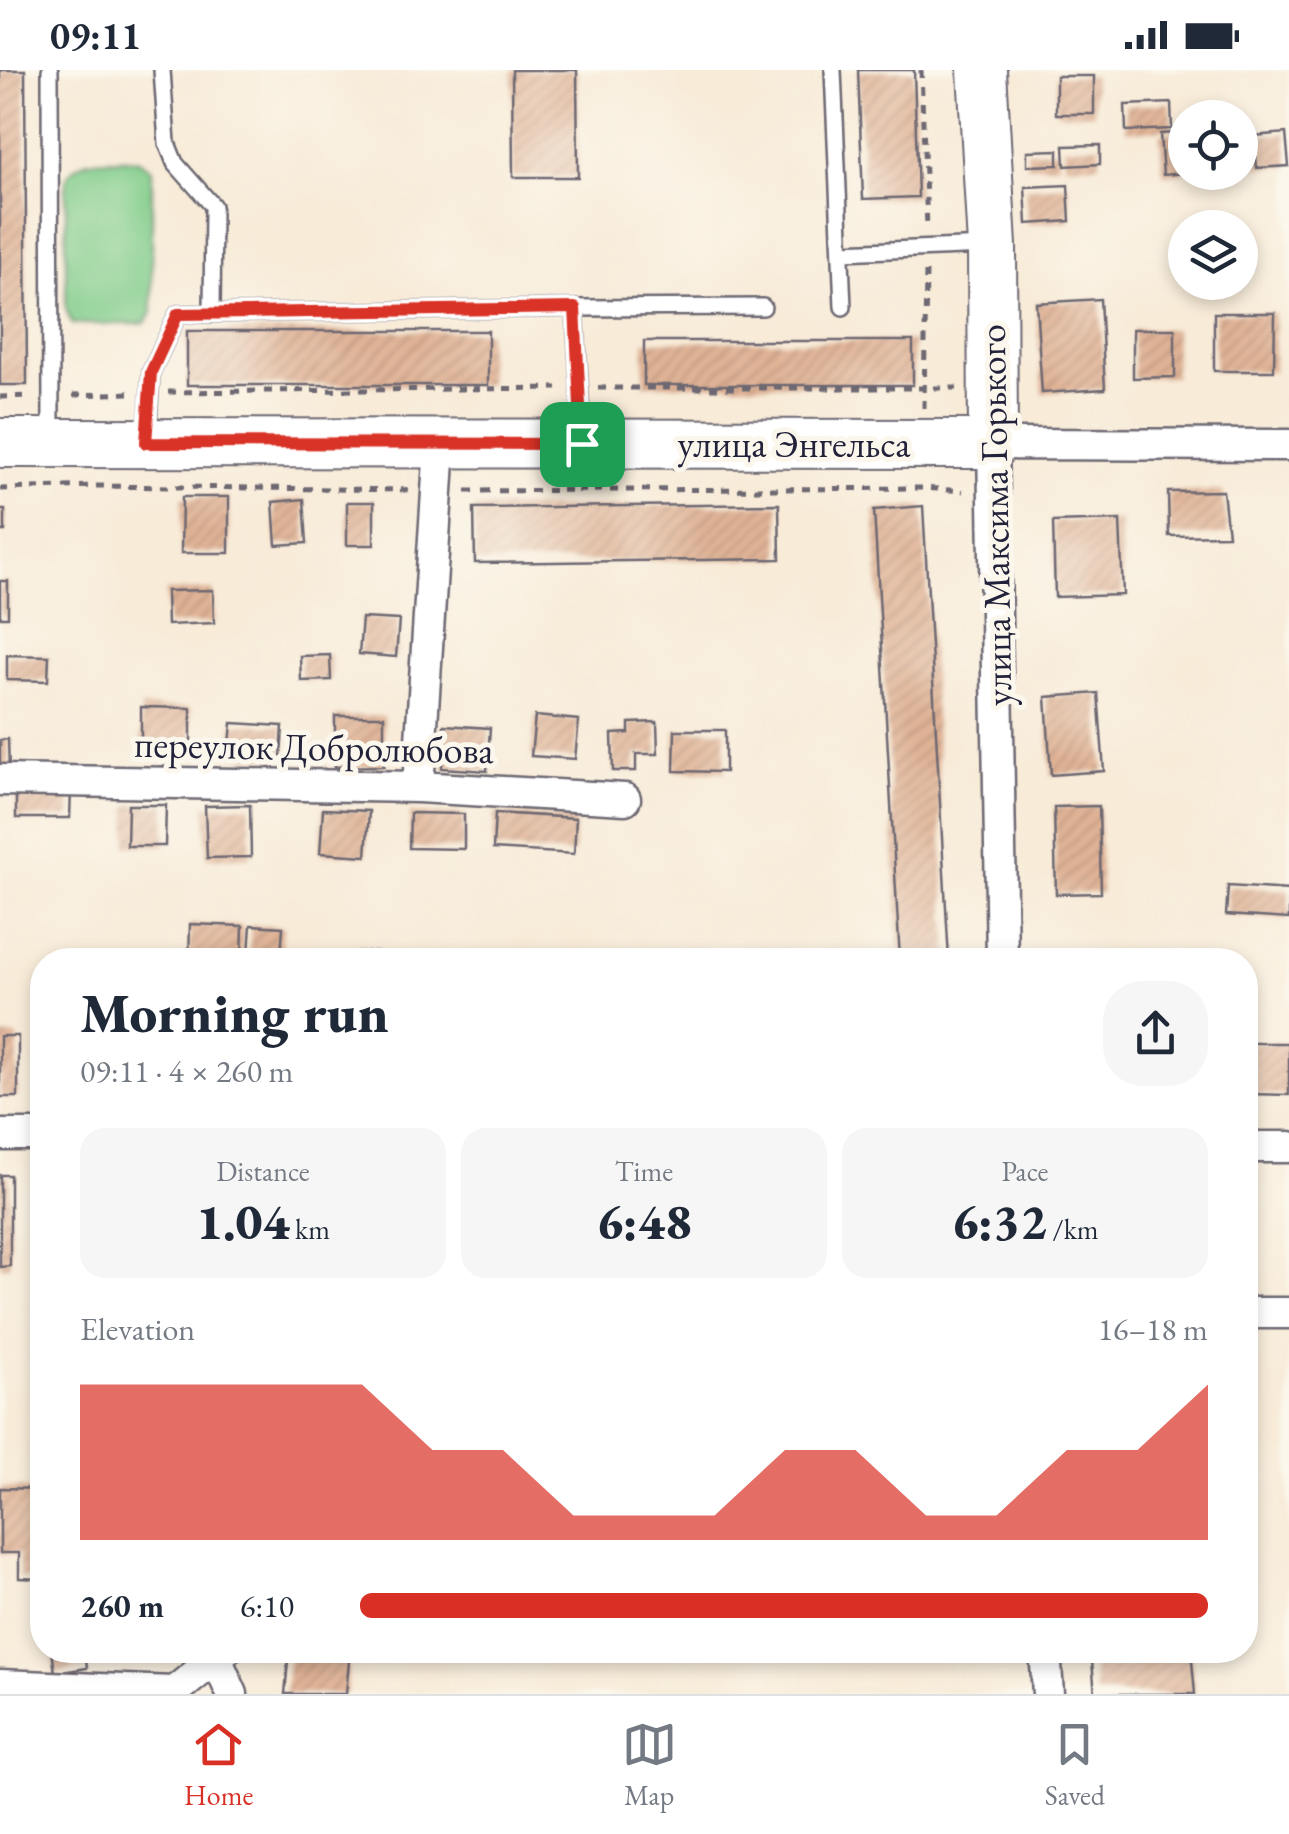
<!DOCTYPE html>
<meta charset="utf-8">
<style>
body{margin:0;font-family:"EB Garamond",serif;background:#f6f6f7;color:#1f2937;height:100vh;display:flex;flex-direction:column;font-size:38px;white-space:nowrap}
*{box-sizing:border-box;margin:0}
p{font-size:32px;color:#747a83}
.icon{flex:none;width:55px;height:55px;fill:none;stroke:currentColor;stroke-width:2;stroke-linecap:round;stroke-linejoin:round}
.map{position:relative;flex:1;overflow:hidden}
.side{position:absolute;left:30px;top:878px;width:1228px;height:715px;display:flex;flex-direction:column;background:#fff;border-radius:40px;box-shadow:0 5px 15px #0003}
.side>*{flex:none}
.fabs{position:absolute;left:1168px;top:30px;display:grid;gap:20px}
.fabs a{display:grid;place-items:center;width:90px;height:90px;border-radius:50%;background:#fff;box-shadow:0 5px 15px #0003;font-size:50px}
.pin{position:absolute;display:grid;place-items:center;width:85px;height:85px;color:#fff;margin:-42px;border-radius:20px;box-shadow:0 5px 15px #0006}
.round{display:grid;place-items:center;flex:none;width:105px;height:105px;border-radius:40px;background:#f6f6f7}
.headline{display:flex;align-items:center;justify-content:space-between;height:170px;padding:0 50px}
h1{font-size:55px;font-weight:800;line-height:75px}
.stats{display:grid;grid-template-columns:repeat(3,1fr);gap:15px;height:170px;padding:10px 50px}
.stats div{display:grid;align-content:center;border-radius:25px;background:#f6f6f7;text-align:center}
.stats b{font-size:50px;font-weight:800}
.stats small{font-size:28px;font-weight:400}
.stats p{font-size:28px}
.chart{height:280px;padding:20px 50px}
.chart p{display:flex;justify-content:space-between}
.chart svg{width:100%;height:180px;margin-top:10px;fill:#d93025;opacity:.7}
ul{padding:0 50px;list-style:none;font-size:32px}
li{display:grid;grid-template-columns:160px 120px 1fr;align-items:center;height:75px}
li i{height:25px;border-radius:12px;background:#d93025}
.status{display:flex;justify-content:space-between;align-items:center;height:70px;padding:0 50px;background:#fff;direction:ltr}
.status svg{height:28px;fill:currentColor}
.tab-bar{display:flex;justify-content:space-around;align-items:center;height:140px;border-top:2px solid #e0e1e3;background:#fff;font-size:28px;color:#747a83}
.tab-bar a{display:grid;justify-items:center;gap:5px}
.tab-bar .active{color:#d93025}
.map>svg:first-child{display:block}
.green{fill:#80cc8a;stroke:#517762;stroke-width:2.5}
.building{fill:url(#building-hatch)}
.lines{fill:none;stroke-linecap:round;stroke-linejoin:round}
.service-casing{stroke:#6d6872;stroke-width:20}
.minor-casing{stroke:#6d6872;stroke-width:35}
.primary-casing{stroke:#6d6872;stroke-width:52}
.path{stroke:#6d6872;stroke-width:5;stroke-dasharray:8 8;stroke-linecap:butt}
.service{stroke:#fff;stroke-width:15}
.minor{stroke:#fff;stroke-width:30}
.primary{stroke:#fff;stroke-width:48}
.route-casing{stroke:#fff;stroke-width:20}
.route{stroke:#d93025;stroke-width:12}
.labels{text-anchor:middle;stroke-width:10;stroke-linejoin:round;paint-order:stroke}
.street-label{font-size:38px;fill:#22223b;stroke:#fbf7ec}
</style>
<div class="status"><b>09:11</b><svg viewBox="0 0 49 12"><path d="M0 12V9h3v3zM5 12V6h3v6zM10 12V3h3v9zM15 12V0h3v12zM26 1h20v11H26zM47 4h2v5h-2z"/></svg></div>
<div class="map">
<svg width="1289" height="1624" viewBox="0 0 1289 1624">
<defs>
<pattern id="building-hatch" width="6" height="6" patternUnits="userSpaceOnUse" patternTransform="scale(2.5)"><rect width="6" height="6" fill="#e0b396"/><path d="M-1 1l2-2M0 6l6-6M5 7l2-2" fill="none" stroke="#c09a82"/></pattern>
</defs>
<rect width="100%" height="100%" fill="#fbf7ec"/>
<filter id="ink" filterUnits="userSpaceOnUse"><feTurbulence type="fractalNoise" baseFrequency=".01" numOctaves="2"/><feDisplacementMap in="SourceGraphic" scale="20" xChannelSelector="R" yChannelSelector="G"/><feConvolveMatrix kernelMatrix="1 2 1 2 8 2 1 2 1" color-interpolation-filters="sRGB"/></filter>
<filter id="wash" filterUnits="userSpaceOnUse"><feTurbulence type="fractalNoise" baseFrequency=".0048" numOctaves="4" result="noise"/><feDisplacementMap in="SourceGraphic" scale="40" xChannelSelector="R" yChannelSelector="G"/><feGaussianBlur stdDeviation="2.25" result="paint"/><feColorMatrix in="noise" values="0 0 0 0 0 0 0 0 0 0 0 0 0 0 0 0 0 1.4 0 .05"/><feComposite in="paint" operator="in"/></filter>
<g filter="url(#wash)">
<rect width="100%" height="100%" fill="#f8ebd8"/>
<path class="green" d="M124,89L139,90L152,99V243L145,253L137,254H72L66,239V109C78,85 101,90 124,89Z"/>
<g id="blocks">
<path class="building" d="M0,0H25L27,315H0Z
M512,0H577L578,107H513Z
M858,0H914L918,127L863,129Z
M1056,6H1094V44H1056Z
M1171,33L1172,59L1126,61L1125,35Z
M1185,62V103L1163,105L1160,64Z
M1286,63L1289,96L1257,98L1254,66Z
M1100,75V94L1065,96L1064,76Z
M1058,80V95L1027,96V81Z
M1068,115L1070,151L1027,154L1025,117Z
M1100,229L1105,319L1042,323L1036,233Z
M1214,243H1275L1274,301H1214Z
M1133,259H1175V307L1133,308Z
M187,261H488V315H187Z
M644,271H913V315H644Z
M1223,421L1228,465L1169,466L1168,422Z
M182,427H229V483H181Z
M304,429L307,473L276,475L273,432Z
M347,432H374V475H347Z
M779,434L780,489L475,493L474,438Z
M923,436L949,890H900L874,440Z
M0,440H5V461H0Z
M1120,450L1123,525L1055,527L1053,452Z
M0,511H8V547H0Z
M213,520L214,553L167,555L166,521Z
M362,548L399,550L396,587L359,584Z
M7,585L49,586L48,611L7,610Z
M330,585L331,610L301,611L300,586Z
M1098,623L1104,701L1051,705L1046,627Z
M141,637L191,638V678H141Z
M335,646H384V696L335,697Z
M535,646L579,650L575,689L531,686Z
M657,652L658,684H636V701H613L612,664L629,663V653Z
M232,653L283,656L281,689L229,686Z
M444,655L490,658L487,701L442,698Z
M675,660H725V702L674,701Z
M8,669L9,700H0V670Z
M16,719L71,720L70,748H16Z
M128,735H166L165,776H127Z
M250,735L251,787L207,788L205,736Z
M1099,736L1101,823L1056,824L1054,737Z
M323,739L369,741L366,786L320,783Z
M410,743L464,744V779L409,778Z
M495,743L576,748L574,784L493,779Z
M1228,816L1289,820V849L1226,845Z
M190,854L243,856L242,890H189Z
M251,855L283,857L281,886L249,884Z
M356,882H379L378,890H356Z
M0,966H18V1027H0Z
M1245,973H1289V1025L1245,1024Z
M0,1105H10V1196L0,1197Z
M0,1418L42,1419V1509L19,1508V1483H0Z
M52,1580H85L87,1598L55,1603Z
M289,1580H350L346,1624H285Z
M1091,1580H1191L1195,1624H1095Z"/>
</g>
</g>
<g filter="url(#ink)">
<use href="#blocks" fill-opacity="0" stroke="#6d6872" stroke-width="2.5"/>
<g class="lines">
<defs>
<path id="service" d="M50,0L51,369
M162,0L167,73L175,93L213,136L212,244
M833,0L843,237
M841,182L987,176
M575,238L763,237
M147,369L151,302L178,244L575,238L582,366"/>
<path id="minor" d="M0,710L418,717L625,729
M418,717L440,375
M1002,890L993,374L1289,375
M0,1065H42
M1245,1077H1289
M1245,1243H1289
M1045,1580L1048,1624
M216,1588L232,1624
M0,1615L174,1622L226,1580"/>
<path id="primary" d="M0,373L993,374L992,176L982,0"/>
</defs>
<use href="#service" class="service-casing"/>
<use href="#minor" class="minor-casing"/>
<use href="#primary" class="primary-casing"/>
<path class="path" d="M921,0L927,158
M598,318H957
M168,322L557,318
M73,325L132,323
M0,327L32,326
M924,338L926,199
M0,419L98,416L410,420
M466,421L924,418L963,421"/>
<use href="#service" class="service"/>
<use href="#minor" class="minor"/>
<use href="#primary" class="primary"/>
</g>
</g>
<g class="lines" filter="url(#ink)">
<defs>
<path id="route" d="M575,238L582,374L146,373L151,302L178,244Z"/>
</defs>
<use href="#route" class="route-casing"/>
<use href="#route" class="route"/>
</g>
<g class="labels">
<g class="street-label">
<text x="794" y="387">улица Энгельса</text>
<text transform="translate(995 445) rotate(-91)" y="13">улица Максима Горького</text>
<text transform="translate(314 677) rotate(1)" y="13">переулок Добролюбова</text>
</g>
</g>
</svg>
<div class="fabs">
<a><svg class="icon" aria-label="locate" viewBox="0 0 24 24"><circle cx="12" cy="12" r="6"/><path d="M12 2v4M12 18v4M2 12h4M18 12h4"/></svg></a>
<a><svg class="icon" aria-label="layers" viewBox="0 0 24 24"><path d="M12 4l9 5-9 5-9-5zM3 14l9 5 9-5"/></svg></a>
</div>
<div class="pin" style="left:582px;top:374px;background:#1e9e55"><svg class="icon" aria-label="arrive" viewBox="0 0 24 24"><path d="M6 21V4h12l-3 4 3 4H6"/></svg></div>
<section class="side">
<div class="headline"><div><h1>Morning run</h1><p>09:11 · 4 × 260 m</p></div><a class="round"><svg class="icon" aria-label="share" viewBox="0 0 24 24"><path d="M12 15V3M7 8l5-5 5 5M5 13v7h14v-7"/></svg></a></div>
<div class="stats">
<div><p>Distance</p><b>1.04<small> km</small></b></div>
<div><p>Time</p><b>6:48</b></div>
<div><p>Pace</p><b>6:32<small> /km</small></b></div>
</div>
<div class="chart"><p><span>Elevation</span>16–18 m</p>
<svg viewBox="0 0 160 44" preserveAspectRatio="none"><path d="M0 44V6L10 6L20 6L30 6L40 6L50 22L60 22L70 38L80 38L90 38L100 22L110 22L120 38L130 38L140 22L150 22L160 6V44z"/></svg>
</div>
<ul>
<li><b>260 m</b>6:10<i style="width:100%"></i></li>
</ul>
</section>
</div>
<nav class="tab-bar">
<a class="active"><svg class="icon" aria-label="home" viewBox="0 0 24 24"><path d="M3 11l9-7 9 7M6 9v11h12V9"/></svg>Home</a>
<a><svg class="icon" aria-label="map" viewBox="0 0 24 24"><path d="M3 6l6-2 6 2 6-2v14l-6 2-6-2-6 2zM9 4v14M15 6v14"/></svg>Map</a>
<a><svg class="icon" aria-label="saved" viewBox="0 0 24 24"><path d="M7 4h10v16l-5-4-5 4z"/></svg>Saved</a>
</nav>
